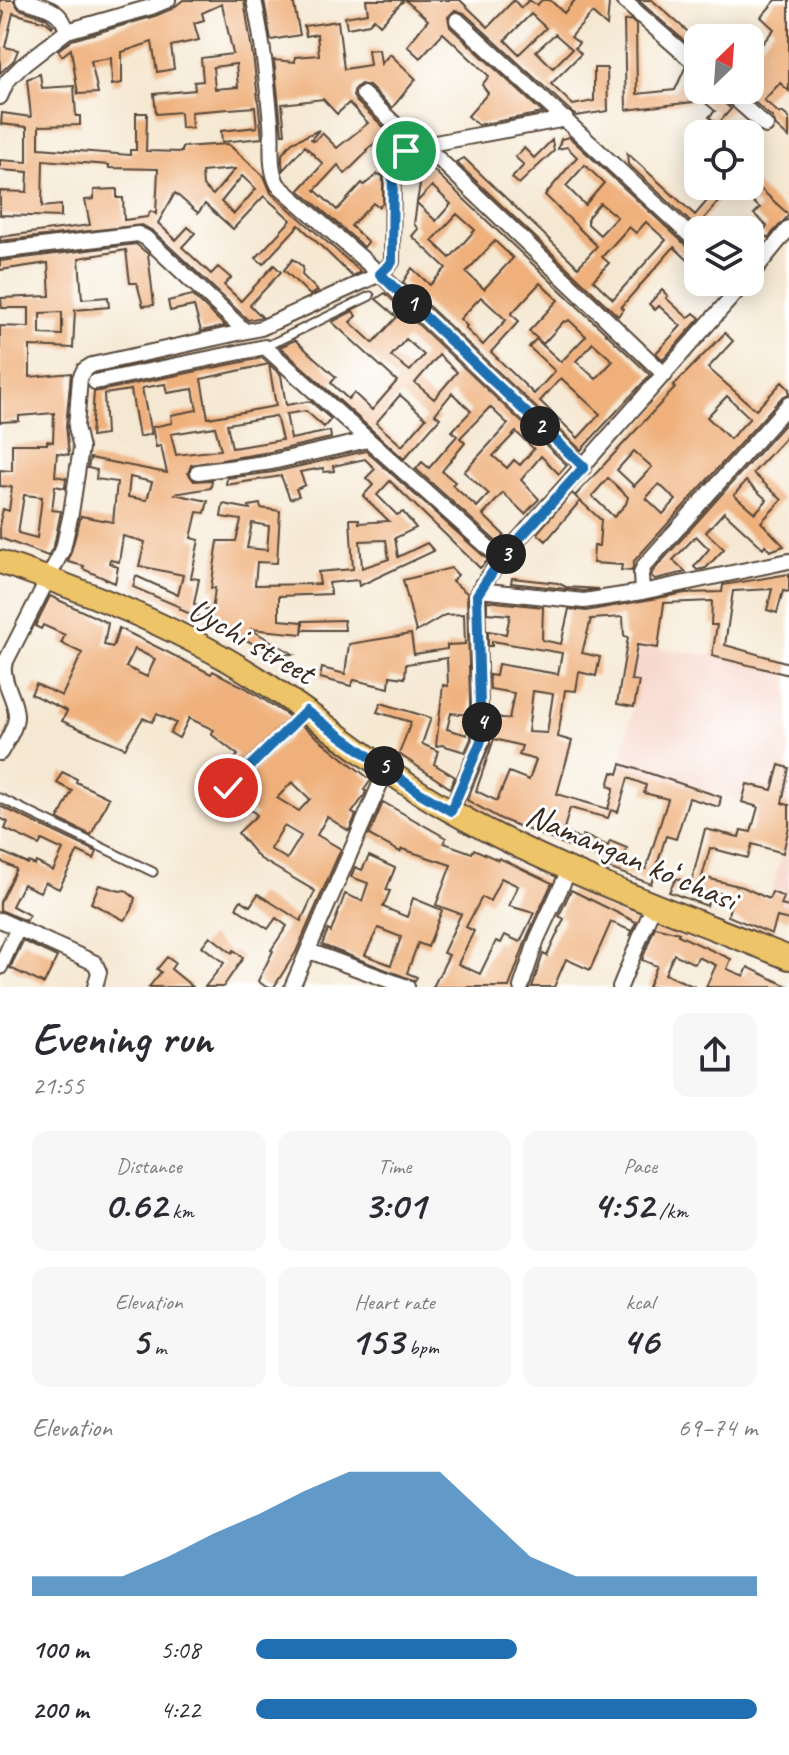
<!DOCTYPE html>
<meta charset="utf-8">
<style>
body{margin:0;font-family:Caveat,sans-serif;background:#f7f7f7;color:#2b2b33;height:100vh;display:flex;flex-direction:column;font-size:30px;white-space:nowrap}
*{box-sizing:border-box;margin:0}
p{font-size:26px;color:#7c7c81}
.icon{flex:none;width:44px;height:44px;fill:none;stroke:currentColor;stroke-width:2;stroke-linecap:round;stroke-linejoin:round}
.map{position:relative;height:987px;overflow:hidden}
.details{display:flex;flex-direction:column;background:#fff;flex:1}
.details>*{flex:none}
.needle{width:52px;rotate:25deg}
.buttons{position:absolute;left:684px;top:24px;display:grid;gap:16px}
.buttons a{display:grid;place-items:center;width:80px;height:80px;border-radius:16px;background:#fff;box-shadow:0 4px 20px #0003;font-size:40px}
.pin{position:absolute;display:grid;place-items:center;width:68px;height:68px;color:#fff;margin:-34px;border:4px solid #fff;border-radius:50%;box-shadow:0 2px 8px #0007}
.km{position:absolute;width:40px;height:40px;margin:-20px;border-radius:50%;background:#222;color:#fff;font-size:22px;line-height:40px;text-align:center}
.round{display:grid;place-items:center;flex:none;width:84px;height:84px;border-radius:16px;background:#f7f7f7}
.head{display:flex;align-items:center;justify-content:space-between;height:136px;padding:0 32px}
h1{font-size:44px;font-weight:700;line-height:60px}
.metrics{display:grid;grid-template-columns:repeat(3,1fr);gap:12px;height:136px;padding:8px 32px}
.metrics div{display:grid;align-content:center;border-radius:16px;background:#f7f7f7;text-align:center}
.metrics b{font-size:40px;font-weight:700}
.metrics small{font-size:22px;font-weight:400}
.metrics p{font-size:22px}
.chart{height:224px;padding:16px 32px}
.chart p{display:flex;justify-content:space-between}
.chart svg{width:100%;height:144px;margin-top:8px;fill:#1f6fb2;opacity:.7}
ul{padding:0 32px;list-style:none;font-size:26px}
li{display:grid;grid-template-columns:128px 96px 1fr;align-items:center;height:60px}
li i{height:20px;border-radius:10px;background:#1f6fb2}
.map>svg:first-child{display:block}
.built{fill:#f6d2c5}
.building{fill:#efb07c;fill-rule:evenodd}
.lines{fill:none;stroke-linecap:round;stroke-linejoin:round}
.lane-casing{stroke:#574639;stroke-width:11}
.street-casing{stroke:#574639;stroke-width:18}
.primary-casing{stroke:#574639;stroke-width:26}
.lane{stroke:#fff;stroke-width:7}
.street{stroke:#fff;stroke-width:14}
.primary{stroke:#eec469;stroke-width:22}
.route-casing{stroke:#fff;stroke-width:16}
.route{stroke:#1f6fb2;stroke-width:10}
.labels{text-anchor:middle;stroke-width:6;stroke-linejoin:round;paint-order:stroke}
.street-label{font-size:34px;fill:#3b2a1e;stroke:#fff}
</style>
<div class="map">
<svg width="789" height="987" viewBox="0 0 789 987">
<rect width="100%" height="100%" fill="#fff"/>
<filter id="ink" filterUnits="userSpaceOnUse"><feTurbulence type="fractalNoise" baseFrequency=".0125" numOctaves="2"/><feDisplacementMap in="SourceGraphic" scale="16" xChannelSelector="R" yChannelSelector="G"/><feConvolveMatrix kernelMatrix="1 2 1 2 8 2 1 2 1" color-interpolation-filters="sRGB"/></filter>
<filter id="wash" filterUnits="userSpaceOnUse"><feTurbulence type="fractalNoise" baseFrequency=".006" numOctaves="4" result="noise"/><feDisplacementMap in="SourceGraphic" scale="32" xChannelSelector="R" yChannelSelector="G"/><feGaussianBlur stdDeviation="1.8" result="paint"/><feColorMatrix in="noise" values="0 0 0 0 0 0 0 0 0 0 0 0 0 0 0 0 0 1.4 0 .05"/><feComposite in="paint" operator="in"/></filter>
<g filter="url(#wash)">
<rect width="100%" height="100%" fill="#f5e8d2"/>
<path class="built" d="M637,645L712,656L789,675V815L681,785L621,764L638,682L631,680Z
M789,827V907L781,905L784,897L772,892Z"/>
<g id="blocks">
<path class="building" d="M0,0H13L19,9L46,18L53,25L52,27L46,22L13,13L5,47L18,50L14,60L0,73V29L4,12L0,11Z
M183,0H244L254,63L262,138L222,142L221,131L257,127L255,107L191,112L192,128H181L180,112L156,114L154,94L195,90L194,82L203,81L201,58L233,54L222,4L202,13L204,20L194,23L199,40L171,46L174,69L157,72L152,42L122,52V83L112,85L111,58L91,61L98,93L78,94L71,49L62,56L58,50L72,40L155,16L172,9ZM236,64L238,87L215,89L213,67Z
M264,0H293L300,35L271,40Z
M366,0H404L380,25L374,19L369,24L347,28L345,17L368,13Z
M405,0H460L488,27L514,0L521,8L529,0L537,5L542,0H550L564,13L575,0H605L609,3L607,26L592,13L571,37L579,43L575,48L581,54L551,84L573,105L594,101V68H607L608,111L576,116L464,13L455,10L448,17L450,27L543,113L478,125L468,116L488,93L482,85L489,76L443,33L420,58L407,46L428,20ZM531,14L546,28L519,54L505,40ZM555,34L572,49L553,68L536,51Z
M638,0H652L696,39L698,36V53Z
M776,0H789V91L780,83L764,100L780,114L782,112L789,118V138L776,126L773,118L740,90H750V46L756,39L762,44L774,29L761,17Z
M631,20L636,25L637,94L675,90L685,68L698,76V90H715L718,97L731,109L718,124L709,117L715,111L695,94L693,102L626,110L624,21Z
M338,21L344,69L370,65L368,50L379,49L381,64L390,54L416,79L392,108L369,86L361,84L355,88L353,96L356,101L389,132L366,150L367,152L345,174L338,165L315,190L337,210L362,183L364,185L378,174L383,176V203L378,207L373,203L351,226L368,242L364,247L299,190L323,164L305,146L283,170L282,162V154L292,142L319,130L311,139L314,141L322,133L337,148L368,123L349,103L337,114L323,99L282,104L285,134H282L274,60L295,62V57L319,55L317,34L306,36L304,26Z
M40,74L42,88L74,86L76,116H80V125L39,126V148L130,155V150H136V113H147L146,151L182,152V147L228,144L264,176L271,193L361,272L352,276L299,225L263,264L256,258L291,220L264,196L233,229L205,204L198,213L175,193L158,223L176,240L188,227L195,233L182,247L211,274L218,267L231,278L224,285L241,301L274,265L281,272L250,305L262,317L248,320L153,231L142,225L0,241V237L90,225L85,200L94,199V190L117,189V198H123L124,220L147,217L151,211L156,214L158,169L109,168V165L43,160L42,207L61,205V217L0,215V191L27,192L28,172L0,170V160L27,162V127L1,124L2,113L31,117L27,79ZM235,169L213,195L203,186L202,172ZM242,176L256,189L234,214L221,202Z
M569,137L691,250L698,253V259L693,265L674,247L621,307L623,309L618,316L456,162L464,158L578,267L597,246L545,195L577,157L567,147L558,149L561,139ZM585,165L604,183L585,205L566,186ZM600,203L617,217L600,235L588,224V217ZM646,222L666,240L613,299L593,280L609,263L602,257L629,227L636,233Z
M552,140L554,151L519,184L512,178L524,165L515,157L524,148L534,158Z
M627,153L695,215L720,186H732L702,221L711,230H699L628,164Z
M429,166L650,375L581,450L403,282L412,268L430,285L446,268L412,236L418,229L414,224L417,203L436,221L451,204L432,186L417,202L420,185L415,181ZM457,214L475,230L450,258L432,241ZM495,241L513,258L484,289L466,272ZM540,283L558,300L529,331L543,344L564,321L566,322L569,320L586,336L561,362L536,339L529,347L555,371L534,394L491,352L519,321L511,314ZM481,297L506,320L483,345L465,328L467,326L460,319ZM593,343L613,361L596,379L576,361ZM561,378L600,414L578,438L540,401Z
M750,179L789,215L768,238L762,233L767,226L754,214L760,208L736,186H750Z
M136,244L148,254L154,305L143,306L137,283H130L126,250L79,258L82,299L108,297L109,307L75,310L73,348L30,346V377L71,373L66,426L69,455L57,453L55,476L66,478L65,488L55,486L52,510L61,511L54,546L48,556L0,538V521L3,509L9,511L12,487L0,486V470L12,471V444H47V441L53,442L54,413L19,416V421L0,422V326L29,327V308H2L1,298L50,296L48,263L0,270V261ZM62,312V335L40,334V313ZM24,495L42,497L37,538L18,533Z
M293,259L303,267L302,275L318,291L310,295L284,270Z
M662,290L668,296L666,298L688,318L694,313L700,318L663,360L656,353L681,326L659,306L655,310L649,304Z
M385,293L567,465L559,474L541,456L521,480L539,499L525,514L503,493L483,515L504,535L499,544L416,469L422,462L429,468L457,436L452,431L471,411L452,393L435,414L440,418L404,459L280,347L295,340L336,377L331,383L348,399L354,393L372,410L397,381L332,322L353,311L356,316L350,322L373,343L397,317L376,299ZM406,339L424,355L410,371L391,356ZM439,355L457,372L434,399L415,383ZM400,395L426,418L402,446L376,423ZM490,407L508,424L464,472L489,494L477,507L452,485L455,482L442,471L465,443L460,438ZM516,432L534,449L520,465L514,460L507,468L493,456Z
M192,295L225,326L201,331L194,306L170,311L168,301Z
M725,333L733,341L708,368L756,410L782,382L789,389V394L782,397L634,561L632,571L621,570L622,565L593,563L594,546H599L601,520L575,496L675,388L673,386ZM727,396L750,418L730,439L707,417ZM634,451L652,467L634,486L617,470ZM608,478L628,497L626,504L614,517L592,496ZM659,484L676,500L663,514L646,498Z
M262,358L281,375L286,405L310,401L331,419L324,427L306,411L286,414L291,439L330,431L331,438L270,452L191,465L188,473L194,481L212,480L211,488L174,494L208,501L205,513L197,512L191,538L199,540L191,578L199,579L194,604L212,612L215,588H211L218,541H236L241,520L221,517L223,504L250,509L249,506L260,504L261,508L280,511L277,563L257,562L255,585L320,584L318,572L353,569L350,519H359V523L389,521L363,496L373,485L366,478L375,469L365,459L333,466L334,471L324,472L323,468L300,472L305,485L296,489L299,496L290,499L281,476L226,485L227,478L274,472L366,451L488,560L480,568L390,481L377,495L397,515L403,512L416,528L395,538L398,557L427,543L434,551L359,586L358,580L329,583L331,594L279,596V620L303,622L302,634L250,629L293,654L274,655L211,621L212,614L209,620L188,613L179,609L180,607L133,587L136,576L178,595L183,575L139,566L145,542L123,536L119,562L110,560L109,563L118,567L115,583L83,569L84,566L68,562L81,516L113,522L117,482L96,479L97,470L88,468L90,458L167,473L161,446L156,447L152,427L172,423L171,415L197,410L193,389L167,393L165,384L142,388L151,434L139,437L131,390L104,394L106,435L91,437L94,392ZM269,364L276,406L208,418L201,379ZM276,416L282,440L232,448L227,424ZM215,427L221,450L176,455L171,434ZM130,477L152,482L147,500L128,497ZM252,523L269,526L267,550L247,548ZM386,540L389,559L362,568L360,541Z
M789,419V434L753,473L782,500L761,522L784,546L770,551L765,545L763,548L724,512L706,532L724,549L706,568L697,570L694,567L709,549L696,536L673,560L686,572L655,579L651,576L653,571ZM746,481L767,500L755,513L734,495Z
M572,493L580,501L546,541L537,533Z
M451,568L458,575L452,581L467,593L471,739L465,752L442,745L436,746L443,685L448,686L447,658L406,664L405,678L390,676L389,688L354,680L351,686L320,678L322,668L345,674L349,644L411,634L414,654L447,649V645L465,644L464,614L445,615L416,632L403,580ZM451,713L469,715L467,735L447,729Z
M789,574V592L783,591L777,613L767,610L772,589L733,591L725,645L789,663V675L712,656L717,625H711L712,601L664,603L658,648L637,645L631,680L639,681L634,707L617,704L628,637L624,636L623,617L591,619L582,653L600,657L596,676L579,672L576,691L565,690L558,737L572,741L557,794L608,809L614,788L608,786L612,772L618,774L621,764L721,797L719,807L689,798L676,839L666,836L651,884L600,865L602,859L501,819L467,800L490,744V716L509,719L514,693L490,689L489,675L496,676L498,664L558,674L562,653L492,641V646H488V631L506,634L510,615L487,613V601L543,607L542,640L561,644L569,609L586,611L685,593L722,592L723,585ZM533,691L553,694L547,733L528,732ZM494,739L522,746L519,755L536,760L529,780L509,772L497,801L476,791ZM628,778L646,785L644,793L668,799L646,869L623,860L627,848L610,841L608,846L583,835L581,839L563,832L570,808L608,818L611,810L618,812Z
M512,578L558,583L566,587L599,589L584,591L511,583Z
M50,596L108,623L104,645L113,647L119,628L211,674L213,671L246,688L290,717L223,783L222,789L226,794L233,793L301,725L371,780L364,790L366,791L364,796L352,813L356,815L349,831L327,817L317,835L341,849L296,952L274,987H266L258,981L273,951L271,950L287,926L276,918L268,929L236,908L241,900L250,906L258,894L301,921L315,891L259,858L238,833L257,815L242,802L235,800L222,814L208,801L215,793L210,788L216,782L214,781L238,755L211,734L214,730L189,718L179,738L170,733L176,723L157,714L152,722L143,718L125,748L62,721L67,711L31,694L36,684L62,696L82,653L61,643L65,635L43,625L41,629L35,626ZM135,649L155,659L147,677L126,667ZM292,782L310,799L299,811L277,798ZM284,826L301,836L287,859L270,849Z
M344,620L345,630H303V621Z
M381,703L431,718L422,744L438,751L434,764L455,777L450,788L399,754L411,722L377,712Z
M779,765L789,768L782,803L789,805V827L783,853L752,844L748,858L710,848L702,877L743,887L769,899L772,892L784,897L781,905L789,907V920L777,917L772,934L728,916L732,896L711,891L707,906L669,892L676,878L691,884L705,829L739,837L741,830L751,832L758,807L742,802L747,784L772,790Z
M62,772L77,779L76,782L109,798L91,835L58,819L72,791L57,783Z
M383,802L446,838L444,843L472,853L474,849L498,860L499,858L552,883L528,935L509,987H433L449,955L443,953L461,914L436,905L451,865L402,849L400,852L369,835ZM501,878L518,886L509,906L534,913L520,942L505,935L501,943L496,941L480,974L458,964L474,931L466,927L482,897L490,901Z
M0,806L97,852L94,859L78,851L59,889L45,882L40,892L23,884L12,906L29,915L26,921L0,910V902L16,869L0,861V851L28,864L29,862L35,865L36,862L53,871L63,850L42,840L39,845L5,829L8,822L0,818Z
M369,856L395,868L386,890L390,891L383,907L407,917L413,898L442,910L428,947L418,943L407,973L417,977L415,981L322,945L328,930L331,932L345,894L362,901L368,883L351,877L355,867L362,870ZM378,928L401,937L391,965L365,955Z
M99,885L120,891L125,890L135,898L132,910L124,920L91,903Z
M571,890L636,922L630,936L632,931L611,922L590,970L566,959L554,987H532L543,954L547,956L564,919L559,916Z
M655,927L679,933L678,935L731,959L727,969L744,976L748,967L789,987H706L716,965L698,957L695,964L674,954L665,974L695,987H648L657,966L642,960Z
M210,936L232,953L234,950L243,958L223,987H205L224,963L202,946Z
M23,941L57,957L44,984L10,968Z
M167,957L175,963L171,969L193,987H149L161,972L157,969Z"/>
</g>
</g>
<g filter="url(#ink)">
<use href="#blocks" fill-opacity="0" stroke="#574639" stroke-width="2"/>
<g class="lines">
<defs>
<path id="lane" d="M265,347L370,296
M228,788L305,712
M0,798L153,872"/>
<path id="street" d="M23,0C44,7 61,8 67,31
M254,0C263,41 267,82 271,123C273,144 268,166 278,185L380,274L584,467
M623,0L698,66
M457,20L698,243
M725,90L766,126
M363,94L408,136L424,145L665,375
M0,97L7,81L22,66L67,31L151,7L168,0
M0,251L138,234L146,238L244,330
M750,276L789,228
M95,382L265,347L501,559
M198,472L272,462L368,440
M479,590L584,601L642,592L789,561
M642,592L641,574L644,566L789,404
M0,753C6,742 16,728 16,716C16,698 2,684 4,665L63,549L71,513L81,448L76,427L80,378L84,370L92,365L261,328L380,274L392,262L393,166L401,154L424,145L566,119
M451,811L481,741L477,595L479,590L501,559L745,282
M0,920L95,963L99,972L95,987
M309,951L407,987
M0,967L18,928
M292,987L387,768
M521,987L537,939L569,870
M620,987L654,904"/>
<path id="primary" d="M0,562C87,591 177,627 254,676C321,718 381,772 449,810C557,871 675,912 789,958"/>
</defs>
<use href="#lane" class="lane-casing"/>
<use href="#street" class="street-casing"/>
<use href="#primary" class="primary-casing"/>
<use href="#lane" class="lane"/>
<use href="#street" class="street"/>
<use href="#primary" class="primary"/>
</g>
</g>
<g class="lines" filter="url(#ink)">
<defs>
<path id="route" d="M228,788L306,711L420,793L451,811L481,741L477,595L501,559L584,467L380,274L392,262L393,166L397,159L406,151"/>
</defs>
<use href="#route" class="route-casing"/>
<use href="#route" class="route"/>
</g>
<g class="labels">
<g class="street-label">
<text transform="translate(252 640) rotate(30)" y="12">Uychi street</text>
<text transform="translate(632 856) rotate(23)" y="12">Namangan koʻchasi</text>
</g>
</g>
</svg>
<div class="buttons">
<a><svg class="needle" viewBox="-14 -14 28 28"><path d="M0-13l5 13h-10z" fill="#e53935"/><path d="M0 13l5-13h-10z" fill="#7c7c81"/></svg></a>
<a><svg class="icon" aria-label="locate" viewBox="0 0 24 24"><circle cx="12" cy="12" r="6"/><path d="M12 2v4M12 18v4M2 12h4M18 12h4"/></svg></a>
<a><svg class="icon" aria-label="layers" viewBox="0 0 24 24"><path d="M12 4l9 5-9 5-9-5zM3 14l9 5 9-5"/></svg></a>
</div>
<div class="pin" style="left:406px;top:151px;background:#1e9e55"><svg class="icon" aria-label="arrive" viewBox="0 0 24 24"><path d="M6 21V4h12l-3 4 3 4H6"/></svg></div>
<div class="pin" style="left:228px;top:788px;background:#d93025"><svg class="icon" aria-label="check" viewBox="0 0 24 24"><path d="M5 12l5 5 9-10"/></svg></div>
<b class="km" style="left:412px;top:304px">1</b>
<b class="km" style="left:540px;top:426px">2</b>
<b class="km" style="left:506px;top:554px">3</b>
<b class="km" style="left:482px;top:722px">4</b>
<b class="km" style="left:384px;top:766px">5</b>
</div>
<section class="details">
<div class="head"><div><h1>Evening run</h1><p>21:55</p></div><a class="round"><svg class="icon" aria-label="share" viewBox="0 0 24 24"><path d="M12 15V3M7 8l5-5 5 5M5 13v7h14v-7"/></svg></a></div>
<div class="metrics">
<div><p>Distance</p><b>0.62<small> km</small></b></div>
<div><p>Time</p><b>3:01</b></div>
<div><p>Pace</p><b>4:52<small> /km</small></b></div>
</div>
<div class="metrics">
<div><p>Elevation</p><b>5<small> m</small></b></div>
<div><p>Heart rate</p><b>153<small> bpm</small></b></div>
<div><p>kcal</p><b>46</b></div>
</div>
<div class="chart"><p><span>Elevation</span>69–74 m</p>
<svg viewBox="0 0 160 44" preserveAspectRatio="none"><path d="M0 44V38L10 38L20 38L30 32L40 25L50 19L60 12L70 6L80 6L90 6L100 19L110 32L120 38L130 38L140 38L150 38L160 38V44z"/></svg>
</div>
<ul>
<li><b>100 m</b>5:08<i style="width:52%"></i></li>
<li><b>200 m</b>4:22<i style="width:100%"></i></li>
</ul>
</section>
